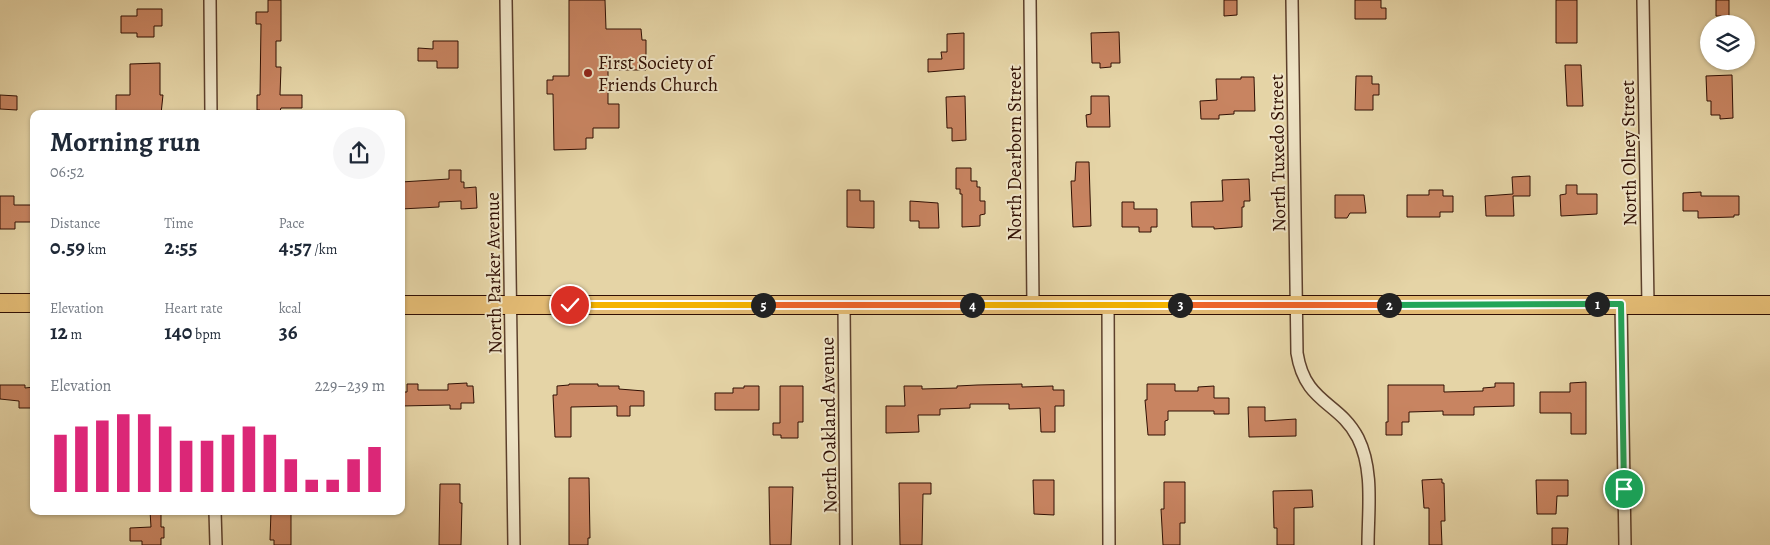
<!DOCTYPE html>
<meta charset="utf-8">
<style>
body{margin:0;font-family:Alegreya,serif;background:#f6f6f7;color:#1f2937;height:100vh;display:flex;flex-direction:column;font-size:19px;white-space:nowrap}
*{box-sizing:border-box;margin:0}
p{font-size:16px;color:#747a83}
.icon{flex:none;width:28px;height:28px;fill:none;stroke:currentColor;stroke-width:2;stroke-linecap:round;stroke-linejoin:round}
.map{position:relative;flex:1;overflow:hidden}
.drawer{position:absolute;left:30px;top:110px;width:375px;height:405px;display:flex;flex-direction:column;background:#fff;border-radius:10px;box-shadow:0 1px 4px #0004}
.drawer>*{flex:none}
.tools{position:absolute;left:1700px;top:15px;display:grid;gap:10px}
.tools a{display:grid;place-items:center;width:55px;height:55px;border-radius:50%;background:#fff;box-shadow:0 1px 4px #0004;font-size:25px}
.pin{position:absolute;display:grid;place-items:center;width:42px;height:42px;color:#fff;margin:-21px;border:2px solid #fff;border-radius:50%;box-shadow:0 1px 5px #0007}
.km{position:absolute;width:25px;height:25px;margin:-12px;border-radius:50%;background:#222;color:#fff;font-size:14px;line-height:25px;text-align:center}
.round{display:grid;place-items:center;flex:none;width:52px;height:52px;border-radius:26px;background:#f6f6f7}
.summary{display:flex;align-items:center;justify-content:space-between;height:85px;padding:0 20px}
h1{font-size:28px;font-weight:700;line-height:38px}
.metrics{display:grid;grid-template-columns:repeat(3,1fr);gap:8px;height:85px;padding:5px 20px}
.metrics div{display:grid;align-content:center}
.metrics b{font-size:21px;font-weight:700}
.metrics small{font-size:14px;font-weight:400}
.metrics p{font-size:14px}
.chart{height:140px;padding:10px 20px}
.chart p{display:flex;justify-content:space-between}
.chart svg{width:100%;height:90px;margin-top:5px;stroke:#db2777;stroke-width:6}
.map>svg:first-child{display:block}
.building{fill:#c88461;stroke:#300f03}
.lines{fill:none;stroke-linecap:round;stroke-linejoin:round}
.street-casing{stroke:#5d402c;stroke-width:14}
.primary-casing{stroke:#300f03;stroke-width:20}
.street{stroke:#eee3c5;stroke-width:11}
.primary{stroke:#e2ba73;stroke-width:18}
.split-1-casing{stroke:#fff;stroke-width:10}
.split-2-casing{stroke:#fff;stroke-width:10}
.split-3-casing{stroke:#fff;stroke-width:10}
.split-4-casing{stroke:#fff;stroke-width:10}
.split-5-casing{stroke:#fff;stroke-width:10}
.split-6-casing{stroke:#fff;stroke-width:10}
.split-1{stroke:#22a559;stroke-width:6}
.split-2{stroke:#22a559;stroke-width:6}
.split-3{stroke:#f0652b;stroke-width:6}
.split-4{stroke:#f5b400;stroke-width:6}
.split-5{stroke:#f0652b;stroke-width:6}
.split-6{stroke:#f5b400;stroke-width:6}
.poi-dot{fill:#8f2418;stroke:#eee3c5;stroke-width:2}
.labels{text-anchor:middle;stroke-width:4;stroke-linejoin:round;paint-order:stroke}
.poi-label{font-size:19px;fill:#300f03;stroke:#eee3c5;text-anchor:start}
.street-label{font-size:19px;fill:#300f03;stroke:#eee3c5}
</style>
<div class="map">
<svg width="1770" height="545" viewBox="0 0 1770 545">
<rect width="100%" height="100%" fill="#e5d4a6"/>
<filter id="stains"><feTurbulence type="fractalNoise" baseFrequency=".004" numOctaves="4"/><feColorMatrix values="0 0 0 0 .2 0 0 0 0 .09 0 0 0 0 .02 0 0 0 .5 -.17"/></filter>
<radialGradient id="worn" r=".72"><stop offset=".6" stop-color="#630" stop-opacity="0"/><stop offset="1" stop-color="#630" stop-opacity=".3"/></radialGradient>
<path class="building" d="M268,0H281V41H276V67H281L280,95H302V108H281L279,114H260V110H257V95H260L261,24H256V12H268Z
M569,0H605L606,29H641L642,40H646V70H608V104H619V128H593V138H586V149L554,150L553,94H547V80H553V76H569Z
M1224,0H1237V15L1224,16Z
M1355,0H1381V8H1386V19H1355Z
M1556,0H1577V43H1556Z
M1716,0H1729V16H1716Z
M137,9H162V26H154V37H137V33H121V16H137Z
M1119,32L1120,63H1111V67L1100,68V63H1092L1091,33Z
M964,33V69L928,72V59H942L941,52H947V34Z
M433,41H458V68H437V61H418V48L433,49Z
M160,63V95H163L161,114L116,112V95H130V64Z
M1565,65H1581L1583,106H1567Z
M1732,75L1733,118L1720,119V115H1711V101H1707L1706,76Z
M1356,76H1372V84H1379V95H1373V110H1355Z
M1241,77H1254L1255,111H1234V114L1219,115V119H1201L1200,101L1217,100L1216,79H1241Z
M0,95L17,96V110L0,109Z
M965,96L966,140L952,141V128H947L946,97Z
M1091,96H1109L1110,127H1087L1086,115L1091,114Z
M1076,162H1089L1091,226L1073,227L1071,181H1075Z
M956,168H971V181H977V187H980V201H985V214L980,215V226L962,227V194H960V189H956Z
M449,170H461V182H464V188L476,187L477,208L461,209V201L439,202V207L401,209V182L449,179Z
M1530,176V196H1513L1514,216H1486L1485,196L1513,194L1512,177Z
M1249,179L1250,201H1244V207H1242V227L1214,229V227H1192L1191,202L1223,201L1222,180Z
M1566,185H1577V194H1597V214L1561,216L1560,195L1566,194Z
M847,190H860V201H874V228L847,227Z
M1429,190H1443V196H1453V212H1440V217H1407V195H1429Z
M1701,192V196H1739V215H1734V217L1698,218V211H1683V193Z
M1335,195H1364L1366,213H1350L1347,218H1335Z
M0,196H14V205H34V222H15V229H0Z
M910,201L938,203L939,228H919V221H910Z
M1122,202H1134V209H1157V227H1151V232H1139V227H1122Z
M1586,382V434H1571V413H1540V392H1570V383Z
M467,383V386H473L474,403H461V409H450V405L401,406V392H407V384H418V390H448V384Z
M1495,383H1514V406L1474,407V415H1443V411L1409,412V422H1402V435H1386V422H1388V385H1444V392L1483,391V388L1495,387Z
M569,384H598V386H619V389L644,391V406H630V416H617V406L571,407V437H555L553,395H557V386L569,385Z
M1022,384V387L1053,386V390H1064V406H1055V432H1041L1040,408L1009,409V404H970V408L940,409V415H918L919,432L886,433V406H905L904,386H922V389L957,388V386L977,385Z
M1147,384H1175V391H1198V387L1214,386V398H1229V414H1214V411H1168V420L1165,421V435H1148L1145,400H1147Z
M0,385H25V388L34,387V408H19V401L0,399Z
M744,386H759V410H715V393H733V388H744Z
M780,386H803V422H798V438H781V435H773V423H780Z
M1248,407H1265V421L1296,419V436L1249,437Z
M569,478H589L590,538H588V545H569Z
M1442,479V483H1444L1445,521H1441L1442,545H1429V508H1424L1422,480Z
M1033,480H1054V515L1034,514Z
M1536,480H1568V496H1557L1556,514H1537Z
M1164,482H1185V523H1180V545H1163L1161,509H1164Z
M899,483H931V494H923L922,545H900Z
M440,484H460V503H462L461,545H439Z
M769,487H793L791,545H770Z
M1312,490L1313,507L1294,508V545H1277V528H1274L1273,491Z
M150,511H161V527H164V538H161V545H142V541H130V528L151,527Z
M271,511H291V545H274V540H270Z
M1552,528H1568L1567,545H1552Z"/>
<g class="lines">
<defs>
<path id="street" d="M210,0L211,114
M506,0L514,545
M1030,0L1033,305
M1292,0L1297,353C1305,404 1339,401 1358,438C1374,470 1368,511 1368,545
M1643,0L1648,305
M1108,304L1109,545
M1621,304L1625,545
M844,305L846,545
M215,511L216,545"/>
<path id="primary" d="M0,303H34
M401,305H1770"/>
</defs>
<use href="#street" class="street-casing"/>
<use href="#primary" class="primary-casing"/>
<use href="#street" class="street"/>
<use href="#primary" class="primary"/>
</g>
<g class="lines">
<defs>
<path id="split-1" d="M1597,304H1621L1624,489"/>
<path id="split-2" d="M1389,305L1597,304"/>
<path id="split-3" d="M1180,305H1389"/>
<path id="split-4" d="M972,305H1180"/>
<path id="split-5" d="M763,305H972"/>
<path id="split-6" d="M570,305H763"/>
</defs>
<use href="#split-1" class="split-1-casing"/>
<use href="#split-2" class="split-2-casing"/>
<use href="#split-3" class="split-3-casing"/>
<use href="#split-4" class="split-4-casing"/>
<use href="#split-5" class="split-5-casing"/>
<use href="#split-6" class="split-6-casing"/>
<use href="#split-1" class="split-1"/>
<use href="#split-2" class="split-2"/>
<use href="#split-3" class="split-3"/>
<use href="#split-4" class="split-4"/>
<use href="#split-5" class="split-5"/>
<use href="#split-6" class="split-6"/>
</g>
<circle class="poi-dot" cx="588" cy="73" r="5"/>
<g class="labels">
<g class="poi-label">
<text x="598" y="69">First Society of<tspan x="598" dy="22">Friends Church</tspan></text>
</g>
<g class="street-label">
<text transform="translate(1014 153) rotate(-90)" y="7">North Dearborn Street</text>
<text transform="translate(1277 153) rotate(-91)" y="7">North Tuxedo Street</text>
<text transform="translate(1628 153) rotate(-91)" y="7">North Olney Street</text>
<text transform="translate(493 273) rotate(-91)" y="7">North Parker Avenue</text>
<text transform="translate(828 425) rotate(-91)" y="7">North Oakland Avenue</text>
</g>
</g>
<rect width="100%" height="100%" filter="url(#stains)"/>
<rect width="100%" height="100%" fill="url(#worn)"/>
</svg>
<div class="tools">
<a><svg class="icon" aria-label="layers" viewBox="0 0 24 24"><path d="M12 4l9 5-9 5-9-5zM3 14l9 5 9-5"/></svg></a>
</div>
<div class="pin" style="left:1624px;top:489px;background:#1e9e55"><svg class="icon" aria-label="arrive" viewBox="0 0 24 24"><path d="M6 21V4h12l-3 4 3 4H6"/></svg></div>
<div class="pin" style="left:570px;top:305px;background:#d93025"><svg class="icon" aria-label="check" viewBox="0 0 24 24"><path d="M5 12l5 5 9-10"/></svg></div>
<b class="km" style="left:1597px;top:304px">1</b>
<b class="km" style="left:1389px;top:305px">2</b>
<b class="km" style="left:1180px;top:305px">3</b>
<b class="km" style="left:972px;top:305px">4</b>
<b class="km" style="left:763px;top:305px">5</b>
<section class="drawer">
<div class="summary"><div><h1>Morning run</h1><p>06:52</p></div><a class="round"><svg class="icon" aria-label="share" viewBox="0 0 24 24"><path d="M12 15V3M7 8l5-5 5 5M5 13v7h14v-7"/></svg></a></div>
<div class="metrics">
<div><p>Distance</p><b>0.59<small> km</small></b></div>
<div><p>Time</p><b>2:55</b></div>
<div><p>Pace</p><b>4:57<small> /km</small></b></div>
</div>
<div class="metrics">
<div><p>Elevation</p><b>12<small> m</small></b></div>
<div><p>Heart rate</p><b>140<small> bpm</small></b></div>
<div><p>kcal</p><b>36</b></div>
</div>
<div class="chart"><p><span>Elevation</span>229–239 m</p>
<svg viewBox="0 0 160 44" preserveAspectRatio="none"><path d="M5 44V16M15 44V12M25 44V9M35 44V6M45 44V6M55 44V12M65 44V19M75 44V19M85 44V16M95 44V12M105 44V16M115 44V28M125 44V38M135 44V38M145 44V28M155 44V22"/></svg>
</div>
</section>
</div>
